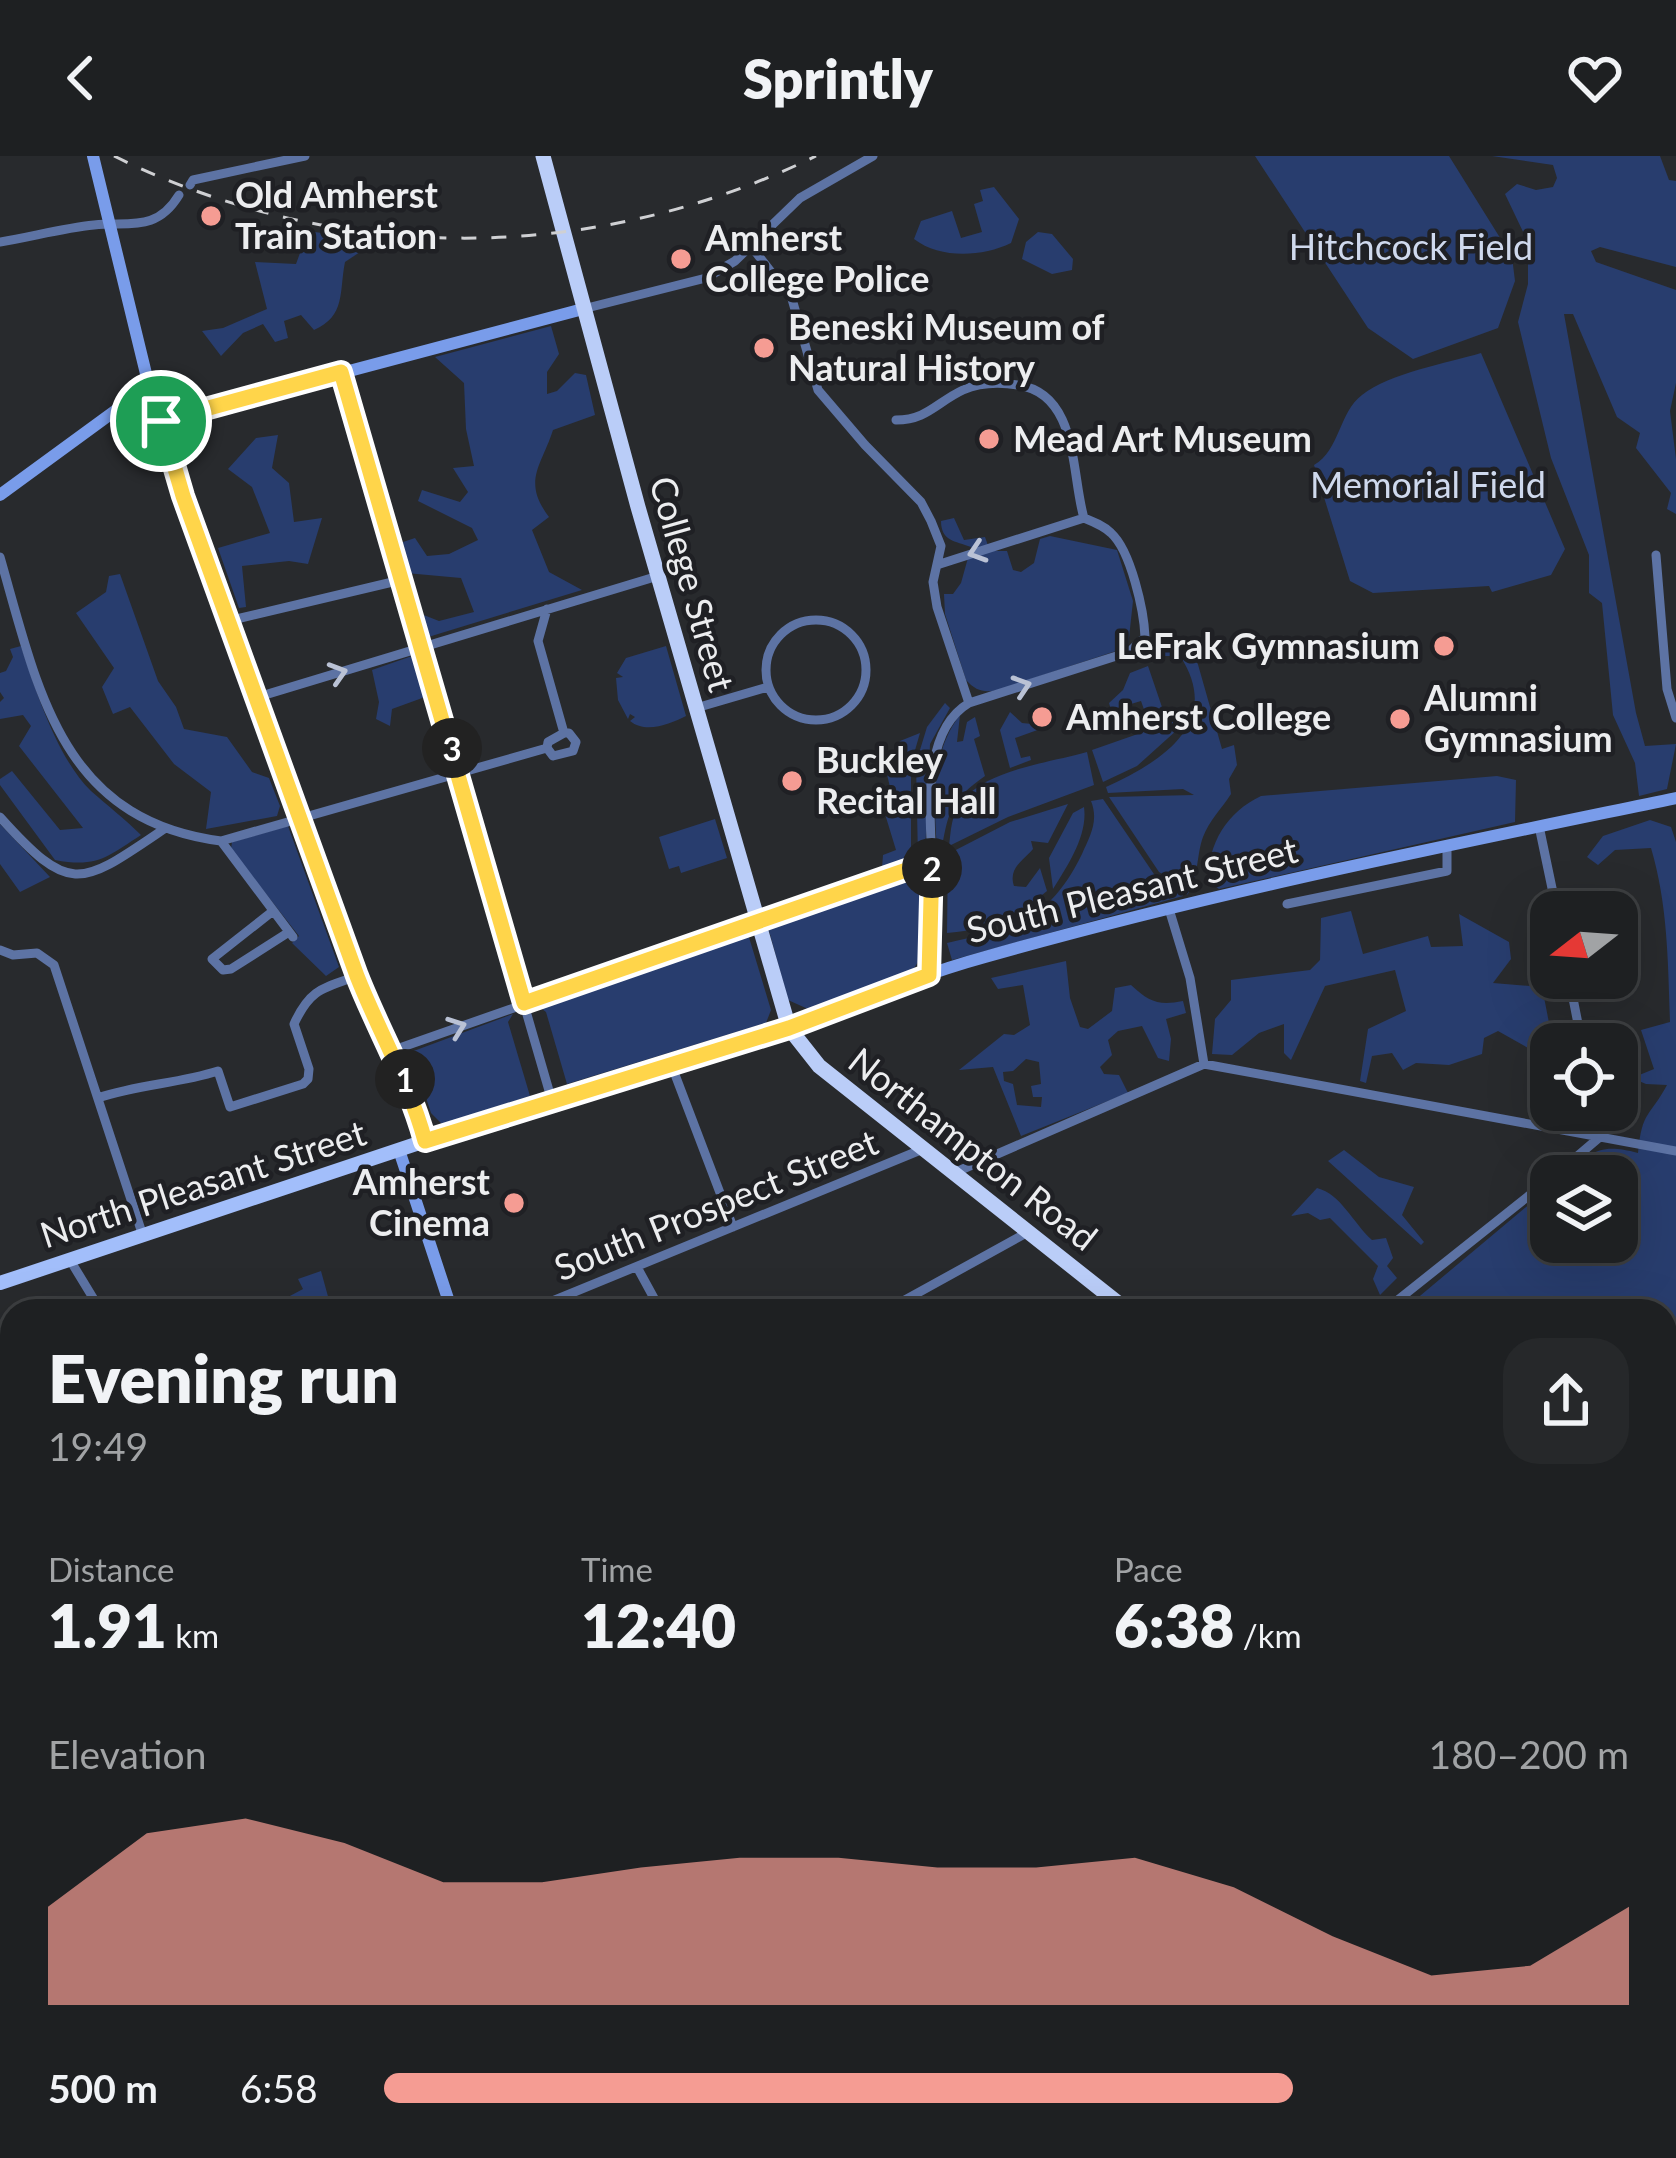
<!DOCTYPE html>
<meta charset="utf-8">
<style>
body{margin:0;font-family:Lato,sans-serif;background:#26282a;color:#f1f3f6;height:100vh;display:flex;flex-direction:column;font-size:45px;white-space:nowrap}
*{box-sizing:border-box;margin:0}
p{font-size:39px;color:#a1a3a5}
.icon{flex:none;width:66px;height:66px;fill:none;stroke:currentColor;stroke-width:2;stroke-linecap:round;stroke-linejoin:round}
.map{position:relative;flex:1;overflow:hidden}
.sheet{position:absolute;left:0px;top:1143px;width:1677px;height:861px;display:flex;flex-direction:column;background:#1e2022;border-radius:36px 36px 0 0;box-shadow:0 12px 48px #0002,0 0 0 3px #3c3e40}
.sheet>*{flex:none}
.needle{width:78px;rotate:253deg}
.tools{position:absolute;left:1530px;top:735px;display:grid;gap:24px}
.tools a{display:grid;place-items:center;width:108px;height:108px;border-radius:24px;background:#1e2022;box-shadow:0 12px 48px #0002,0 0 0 3px #3c3e40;font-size:60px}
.pin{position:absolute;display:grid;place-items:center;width:102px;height:102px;color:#fff;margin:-51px;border:6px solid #fff;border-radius:50%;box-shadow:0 3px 12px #0007}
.km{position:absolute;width:60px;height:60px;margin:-30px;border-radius:50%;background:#222;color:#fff;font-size:33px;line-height:60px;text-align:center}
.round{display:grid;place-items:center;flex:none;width:126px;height:126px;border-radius:36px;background:#26282a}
.head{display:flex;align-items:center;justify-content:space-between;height:204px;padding:0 48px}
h1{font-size:66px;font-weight:800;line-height:90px}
.metrics{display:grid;grid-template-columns:repeat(3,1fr);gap:18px;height:204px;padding:12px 48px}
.metrics div{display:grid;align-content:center}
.metrics b{font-size:60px;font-weight:800}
.metrics small{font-size:33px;font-weight:400}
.metrics p{font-size:33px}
.chart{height:336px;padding:24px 48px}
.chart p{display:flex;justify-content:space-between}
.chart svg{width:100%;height:216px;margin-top:12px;fill:#f59c93;opacity:.7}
ul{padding:0 48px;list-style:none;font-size:39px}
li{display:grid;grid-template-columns:192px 144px 1fr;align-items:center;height:90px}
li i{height:30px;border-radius:15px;background:#f59c93}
header{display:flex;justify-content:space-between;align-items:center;height:156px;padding:0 48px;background:#1e2022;font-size:54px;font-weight:800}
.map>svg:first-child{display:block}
.green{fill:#283d6e;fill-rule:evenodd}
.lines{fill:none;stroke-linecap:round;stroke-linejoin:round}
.minor{stroke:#5d73a4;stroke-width:9}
.tertiary{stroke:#5d73a4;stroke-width:10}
.secondary{stroke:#799cea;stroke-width:12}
.primary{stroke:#a2befa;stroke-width:14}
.trunk{stroke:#bacdf8;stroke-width:15}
.rail{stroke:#cfd0d3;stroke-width:3;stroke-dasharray:15 15;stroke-linecap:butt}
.oneway{stroke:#bac2d5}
.route-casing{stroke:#fff;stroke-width:24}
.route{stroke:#ffd54a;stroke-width:15}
.poi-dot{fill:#f59c93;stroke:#1f2024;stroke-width:4.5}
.labels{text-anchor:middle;stroke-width:9;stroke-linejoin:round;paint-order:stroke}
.poi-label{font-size:36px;font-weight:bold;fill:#ecedef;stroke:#1f2024;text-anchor:start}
.park-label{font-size:36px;fill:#cfd9ed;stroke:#1f2024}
.street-label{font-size:36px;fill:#ecedef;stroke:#1f2024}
</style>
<header><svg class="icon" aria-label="back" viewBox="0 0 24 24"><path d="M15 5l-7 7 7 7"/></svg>Sprintly<svg class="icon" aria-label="heart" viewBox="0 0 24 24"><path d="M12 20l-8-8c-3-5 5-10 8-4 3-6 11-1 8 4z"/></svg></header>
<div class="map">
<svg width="1676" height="2002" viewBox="0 0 1676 2002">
<rect width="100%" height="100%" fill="#282a2d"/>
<path class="green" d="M1255,0H1449L1512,101L1515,125L1498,172L1413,203L1368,172Z
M1492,0H1660L1669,24L1676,25V111L1600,91L1591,95L1596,106L1676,134V227L1670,255L1676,303V358L1667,353L1671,337L1636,292L1640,277L1617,261L1573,158H1564L1636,557L1645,590L1676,588L1667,633L1639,640L1635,607L1613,559L1602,447L1589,437V399L1551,302L1518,166L1528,128V101L1526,82L1505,38L1517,28L1536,34L1553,31L1557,22L1553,9Z
M994,31L1019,63L1011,87C982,101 940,103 914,83L921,65L952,55L961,82L982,76L974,48L983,45L980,34Z
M308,75L370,84L363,94L345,106C339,136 346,160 314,174L301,159L284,165L288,182L275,186L263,168L243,177L221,200L202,175L223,172L267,153L255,106L296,108Z
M1038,76L1052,78L1073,103L1072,114L1052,118L1022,103L1026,86Z
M551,170L559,198L547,216V238L557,235L575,217L586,219L595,259L553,274C541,311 522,325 549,361L532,374L549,416L582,434L425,482L416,456L439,465L474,456L461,422L406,417L397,388L415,382L427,400L449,398L478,384L472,372L418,345L422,334L460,346L468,336L453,312L474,310L466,273L464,227L435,201Z
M1481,197L1565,393L1551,419L1492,436L1489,430L1373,437L1350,425L1314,309C1340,294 1339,256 1362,239C1390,217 1447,207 1481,197Z
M278,279L272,312L289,327L294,366L322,362L308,408L289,405L242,410L246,451L239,452L218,392L270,377L252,331L228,313L256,282Z
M954,362L964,384L985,381L990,395H1007L1013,414L1021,416L1034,407L1040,383L1050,380L1117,394L1133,445L1128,491L998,534C984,537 976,535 966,524L945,458L944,438H953L961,427L971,391C955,385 941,385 941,365Z
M120,418L158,525L176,551L184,573L227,581L252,616L269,622L280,650L277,660L206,673L211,636L174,608L130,551L113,558L102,531L114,512L76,457L106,436L109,420Z
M1185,485L1197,505L1222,593L1234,589L1237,609L1229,623L1231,638C1222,652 1209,665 1203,681C1196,700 1199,723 1187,739L1185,732L1159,716L1109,641L1194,639L1183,633L1108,637L1106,631C1161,606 1224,567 1180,500H1160L1158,492Z
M21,490C36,535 57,602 91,635C108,650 125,663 141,679C107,701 97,712 55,704L0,629V623L12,615L60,674L83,672L19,590L31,570L23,559L0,563V546L4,542L0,536V517L6,515L13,501L10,493Z
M666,490L686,560C670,568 646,578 630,565L635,561L630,558L628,563L618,544L616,522L623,521L617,517L626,502Z
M412,500L425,541L392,553L390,570L376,563L379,546L372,514Z
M1148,510L1164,557L1173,555L1174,560L1139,571L1137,565L1147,562L1141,545L1111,554L1109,547L1123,534L1130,517Z
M945,547L950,552L930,588L925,699L918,702L916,607L927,571Z
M1010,556L1022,567L1042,569L1043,572L1015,582L1021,602L1030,600L1031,604L1010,612L1000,574Z
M960,559L957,586L963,585L967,566L975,561L980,580L974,583L985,620C952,644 949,652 942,691L937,694C934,647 930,598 960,559Z
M1175,565L1177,574L1137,610L1103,626L1092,594Z
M920,577L911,608V701L882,712L883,699L896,694L885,658L894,648L885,610L900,585Z
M1087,596L1094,629L1008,661L949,690C951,675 951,658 962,645C988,613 1049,607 1087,596Z
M1497,620L1516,624L1515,666L1219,733L1208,725C1208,687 1227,656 1261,640Z
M1103,643L1158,724L1180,734L1183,740L952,804L947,787C1016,771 1049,765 1082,698C1090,680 1099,665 1091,645Z
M1068,648L1048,687L1031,685L1033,693C1023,705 1008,712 1014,730L1026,731L1040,712L1047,735C1018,759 985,775 947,777L948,698L1010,666Z
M1084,651C1088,679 1068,709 1053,733L1049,702L1073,657Z
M715,663L727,702L681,717L679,710L669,713L659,681Z
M1650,664L1671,671L1676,686V1549L1665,1531V1155H1402L1551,1030V1086H1617V1020H1563C1592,995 1600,987 1638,997C1642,954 1650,961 1667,929L1646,928L1632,922L1654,913L1641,874L1670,866C1668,807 1668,749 1651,692L1615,694L1598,709L1587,701L1603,680Z
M0,668L50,721L20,736L0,708Z
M288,670L339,811L326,820L292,787L299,780L231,693L232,686Z
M911,720L923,723L927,732L918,806L911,817L808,853L788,844L768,771Z
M1351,755L1363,798L1428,780L1431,791L1463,790L1459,758L1509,786L1511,803L1493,827L1542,831L1551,877L1548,895L1530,893L1498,875L1484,882L1482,898L1449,909L1416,907L1403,914L1392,897L1372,900L1366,927L1360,925L1368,873L1406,855L1395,814L1325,830L1291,904L1284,897V868L1259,877L1232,899L1212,898L1215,863L1231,844V824L1310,814L1320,804L1321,762Z
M748,778L771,854L766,867L567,928L546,856L537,849Z
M1066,805L1070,842L1080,871L1088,873L1112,855L1115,832L1131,829C1149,846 1159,850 1183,845L1186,857L1166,863L1171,883L1169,905L1158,902L1142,870L1118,875L1108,884L1112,899L1100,911L1104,918L1119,919L1128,937L1021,980L993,911L959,914L1004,878L1014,879L1030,869L1023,829L998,833L991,822ZM1026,903L1039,906L1041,928L1031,930L1033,941H1042L1041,951L1017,949L1013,928L1004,925L1003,916L1013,915Z
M513,858L508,866L530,940L442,968L431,957L411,896Z
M1344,994L1379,1021L1414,1031L1402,1059L1424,1086L1421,1089L1328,1005Z
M1317,1032C1341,1038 1353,1067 1372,1084L1386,1082L1393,1102L1387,1110L1397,1122L1380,1139L1373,1123L1378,1110L1330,1062L1320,1064L1308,1057L1291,1060Z
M321,1115L332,1155H279L273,1149L303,1133L298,1123Z
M10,1503L12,1504V1647L0,1626V1561L9,1555L0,1541V1513Z
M1666,1925L1676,1958L1670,2002C1622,1996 1573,2002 1525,2002L1524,1992H1665Z
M284,1992H628L625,1996L629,1999L620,2002V1998L610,1996L593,2002H288Z
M1303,1992H1469L1464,2002H1304Z"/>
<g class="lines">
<path class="minor" d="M190,29L193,24L305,0
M0,86C31,81 63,72 94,69C128,65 156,77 179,39
M751,90L792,143L818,234L865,289L921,346L931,365L941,390L933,426L937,451L969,547L1129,496L1145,481C1144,455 1131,395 1111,377C1104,370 1094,366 1084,362L940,408
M583,153L706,122L735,105L800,42L873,0
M341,216L552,945
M896,264C927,264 937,246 963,234C981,226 1000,226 1018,229C1079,238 1071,319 1084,362
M1656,399L1667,533L1676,562
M0,401C38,533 60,664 221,685L293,781
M547,453L538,485L564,577H569L576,586L573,595L553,600L547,592L548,586L564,577
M766 514a50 50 0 1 1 100 0a50 50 0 1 1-100 0Z
M228,465L401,424
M255,542L658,420
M696,552L768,531
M0,661C71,740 80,730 164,673
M1539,670L1557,756
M221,685L547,592
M1287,748L1447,715V689
M1169,753L1190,822L1204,908
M273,755L212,803L223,814L231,813L289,776
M0,794L13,799L37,797L54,809L143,1080
M929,819C925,791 933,763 933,734C933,679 915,579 969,547
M1569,822L1582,888
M391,895L932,705
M671,908L733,1071
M98,942C139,928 177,928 218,915L230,951L303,928L308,923L309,913L294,868C310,833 323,832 357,820
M956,1016L1204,908L1676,995
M1554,1020L1601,980L1596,954
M70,1104L101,1155
M637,1111L661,1155
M528,1155L923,993
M885,1155L1030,1075
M1384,1155L1551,1022
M0,1414L12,1408
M247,1992L254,2002
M60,2002L77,1992
M1222,2002H1239"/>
<path class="tertiary" d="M0,1781L12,1775"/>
<path class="secondary" d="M93,0L149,230L183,340L357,820C379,876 409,926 425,985
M161,265L583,153
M0,339L149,230
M789,872C854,847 919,819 985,801C1213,736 1445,690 1676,642
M399,994L452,1155
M955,1992L961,2002"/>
<path class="primary" d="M0,1127L443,979L789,872"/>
<path class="trunk" d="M543,0L638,351L789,872L819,910L1128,1155
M1665,1592L1676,1601"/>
<path class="rail" d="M114,0C337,110 593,109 816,0"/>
</g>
<defs><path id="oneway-chevron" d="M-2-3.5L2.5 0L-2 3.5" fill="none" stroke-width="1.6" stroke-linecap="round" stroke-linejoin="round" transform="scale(3)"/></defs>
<g class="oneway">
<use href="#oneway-chevron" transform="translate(977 396) rotate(162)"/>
<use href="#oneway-chevron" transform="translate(338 517) rotate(-17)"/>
<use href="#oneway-chevron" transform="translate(1022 530) rotate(-18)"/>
<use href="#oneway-chevron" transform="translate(457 871) rotate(-20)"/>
</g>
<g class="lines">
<defs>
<path id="route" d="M341,216L524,847L932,705L929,819L789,872L425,985C409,926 379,876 357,820L183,340L161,265Z"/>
</defs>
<use href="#route" class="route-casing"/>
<use href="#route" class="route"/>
</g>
<g class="poi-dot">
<circle cx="211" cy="60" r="12"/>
<circle cx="681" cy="103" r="12"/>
<circle cx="764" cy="192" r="12"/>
<circle cx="989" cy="283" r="12"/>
<circle cx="1444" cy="490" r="12"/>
<circle cx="1042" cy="561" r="12"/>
<circle cx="1400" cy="563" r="12"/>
<circle cx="792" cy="625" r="12"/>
<circle cx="514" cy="1047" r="12"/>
</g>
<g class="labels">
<g class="poi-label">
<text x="235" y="52">Old Amherst<tspan x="235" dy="41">Train Station</tspan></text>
<text x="705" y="95">Amherst<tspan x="705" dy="41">College Police</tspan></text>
<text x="788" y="184">Beneski Museum of<tspan x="788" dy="41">Natural History</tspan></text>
<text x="1013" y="296">Mead Art Museum</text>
<text x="1420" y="503" text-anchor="end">LeFrak Gymnasium</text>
<text x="1424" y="555">Alumni<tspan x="1424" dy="41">Gymnasium</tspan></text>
<text x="1066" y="574">Amherst College</text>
<text x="816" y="617">Buckley<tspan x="816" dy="41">Recital Hall</tspan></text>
<text x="490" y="1039" text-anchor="end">Amherst<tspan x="490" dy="41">Cinema</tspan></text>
</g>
<g class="park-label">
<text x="1411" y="104">Hitchcock Field</text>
<text x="1428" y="342">Memorial Field</text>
</g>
<g class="street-label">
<text transform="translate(692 428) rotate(74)" y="13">College Street</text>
<text transform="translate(1132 734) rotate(-14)" y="13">South Pleasant Street</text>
<text transform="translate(973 993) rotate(38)" y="13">Northampton Road</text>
<text transform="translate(203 1028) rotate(-18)" y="13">North Pleasant Street</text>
<text transform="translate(716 1049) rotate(-22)" y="13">South Prospect Street</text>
</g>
</g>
</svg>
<div class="tools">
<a><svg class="needle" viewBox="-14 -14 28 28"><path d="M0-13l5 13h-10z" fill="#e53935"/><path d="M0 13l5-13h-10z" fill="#a1a3a5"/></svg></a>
<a><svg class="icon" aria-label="locate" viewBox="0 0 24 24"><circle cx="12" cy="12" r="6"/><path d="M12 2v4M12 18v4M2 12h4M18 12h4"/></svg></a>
<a><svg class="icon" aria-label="layers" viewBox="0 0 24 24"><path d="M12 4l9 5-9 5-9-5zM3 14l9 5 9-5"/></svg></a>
</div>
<div class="pin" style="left:161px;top:265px;background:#1e9e55"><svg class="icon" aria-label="arrive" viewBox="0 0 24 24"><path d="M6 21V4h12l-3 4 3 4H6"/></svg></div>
<b class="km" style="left:405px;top:923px">1</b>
<b class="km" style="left:932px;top:712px">2</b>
<b class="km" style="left:452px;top:592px">3</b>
<section class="sheet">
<div class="head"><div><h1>Evening run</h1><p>19:49</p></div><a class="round"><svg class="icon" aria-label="share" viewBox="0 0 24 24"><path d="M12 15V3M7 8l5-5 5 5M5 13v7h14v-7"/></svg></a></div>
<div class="metrics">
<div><p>Distance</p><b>1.91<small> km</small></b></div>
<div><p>Time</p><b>12:40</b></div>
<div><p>Pace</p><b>6:38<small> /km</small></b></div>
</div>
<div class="chart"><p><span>Elevation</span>180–200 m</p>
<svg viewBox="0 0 160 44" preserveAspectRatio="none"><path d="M0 44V24L10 9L20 6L30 11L40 19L50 19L60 16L70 14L80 14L90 16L100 16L110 14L120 20L130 30L140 38L150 36L160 24V44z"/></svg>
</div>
<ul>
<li><b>500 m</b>6:58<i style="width:73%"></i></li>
</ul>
</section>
</div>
